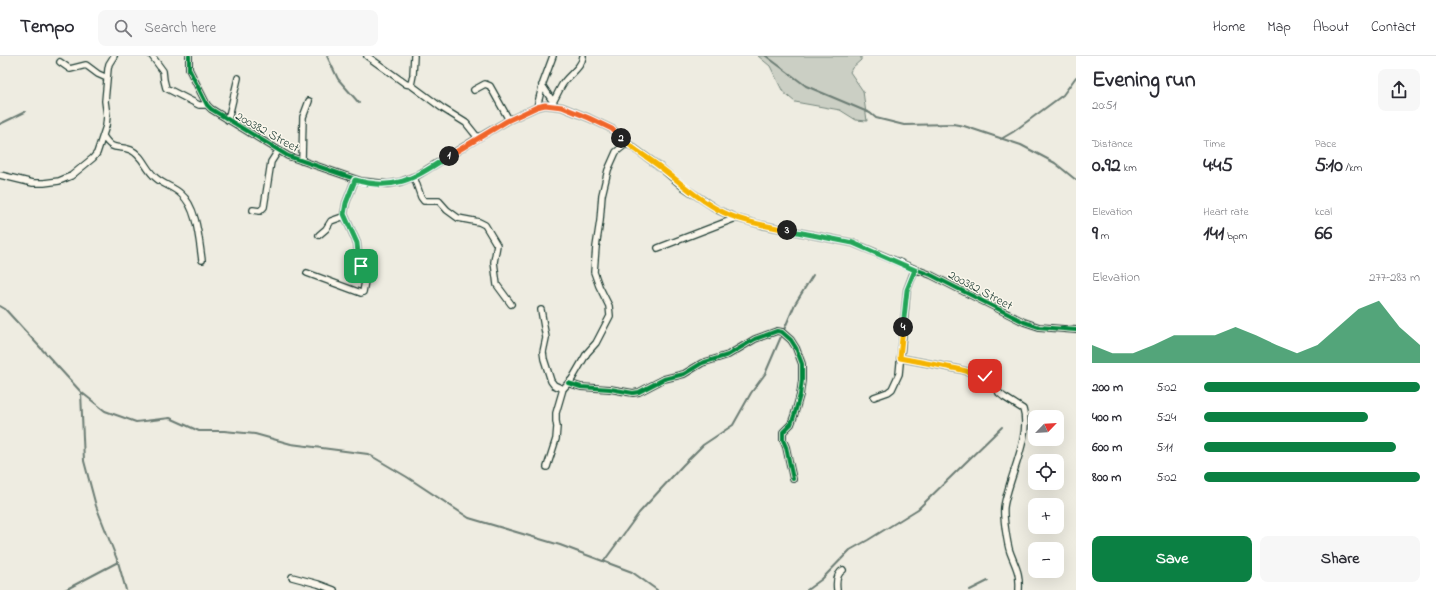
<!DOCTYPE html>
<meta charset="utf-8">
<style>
body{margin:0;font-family:"Indie Flower",sans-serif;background:#f7f7f7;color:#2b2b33;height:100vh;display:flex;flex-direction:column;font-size:15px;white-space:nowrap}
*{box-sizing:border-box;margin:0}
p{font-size:13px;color:#7c7c81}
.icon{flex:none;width:22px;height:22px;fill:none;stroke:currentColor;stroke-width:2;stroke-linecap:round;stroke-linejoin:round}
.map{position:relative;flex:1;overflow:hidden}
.panel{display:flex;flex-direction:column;background:#fff;width:360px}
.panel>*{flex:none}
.needle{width:26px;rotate:65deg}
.controls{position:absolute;left:1028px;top:354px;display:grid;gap:8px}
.controls a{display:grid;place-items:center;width:36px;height:36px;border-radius:8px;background:#fff;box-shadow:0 4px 16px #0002;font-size:20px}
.pin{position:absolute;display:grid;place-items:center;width:34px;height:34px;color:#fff;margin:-17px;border-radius:8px;box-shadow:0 2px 6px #0006}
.km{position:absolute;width:20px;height:20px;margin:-10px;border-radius:50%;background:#222;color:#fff;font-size:11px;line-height:20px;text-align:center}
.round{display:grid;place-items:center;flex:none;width:42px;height:42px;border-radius:8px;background:#f7f7f7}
.summary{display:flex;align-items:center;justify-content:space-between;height:68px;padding:0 16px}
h1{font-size:22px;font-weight:800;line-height:30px}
.stats{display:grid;grid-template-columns:repeat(3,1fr);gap:6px;height:68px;padding:4px 16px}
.stats div{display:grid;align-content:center}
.stats b{font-size:20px;font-weight:800}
.stats small{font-size:11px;font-weight:400}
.stats p{font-size:11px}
.chart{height:112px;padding:8px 16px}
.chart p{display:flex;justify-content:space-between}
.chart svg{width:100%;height:72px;margin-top:4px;fill:#0b8043;opacity:.7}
.cta{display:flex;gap:8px;margin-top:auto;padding:8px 16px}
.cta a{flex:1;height:46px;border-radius:8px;background:#0b8043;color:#fff;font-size:16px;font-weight:800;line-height:46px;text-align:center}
.cta a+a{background:#f7f7f7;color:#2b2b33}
ul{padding:0 16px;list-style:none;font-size:13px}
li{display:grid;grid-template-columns:64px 48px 1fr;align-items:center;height:30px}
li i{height:10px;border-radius:5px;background:#0b8043}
header{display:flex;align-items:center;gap:24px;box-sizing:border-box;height:56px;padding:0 20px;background:#fff;border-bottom:1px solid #e1e1e2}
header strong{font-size:19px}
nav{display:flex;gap:22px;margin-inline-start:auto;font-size:14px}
.search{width:280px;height:36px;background:#f7f7f7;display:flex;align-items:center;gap:10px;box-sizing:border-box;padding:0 14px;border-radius:8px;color:#7c7c81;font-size:15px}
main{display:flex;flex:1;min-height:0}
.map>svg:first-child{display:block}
.green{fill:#cbcfc4;stroke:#75867c}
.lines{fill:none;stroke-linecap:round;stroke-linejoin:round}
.stream{stroke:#6c7d74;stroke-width:2}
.minor-casing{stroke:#1f3d34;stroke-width:8}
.minor{stroke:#fbf7ec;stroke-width:5.5}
.cycleway-casing{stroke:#fbf7ec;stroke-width:6}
.cycleway{stroke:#00873e;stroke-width:4}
.split-1-casing{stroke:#fff;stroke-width:8}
.split-2-casing{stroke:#fff;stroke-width:8}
.split-3-casing{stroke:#fff;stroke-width:8}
.split-4-casing{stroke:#fff;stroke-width:8}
.split-5-casing{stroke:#fff;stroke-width:8}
.split-1{stroke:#22a559;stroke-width:5}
.split-2{stroke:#f0652b;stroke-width:5}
.split-3{stroke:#f5b400;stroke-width:5}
.split-4{stroke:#22a559;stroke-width:5}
.split-5{stroke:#f5b400;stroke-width:5}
.labels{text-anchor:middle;stroke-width:3;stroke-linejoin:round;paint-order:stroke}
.street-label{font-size:13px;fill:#1f3d34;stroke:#fbf7ec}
</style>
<header>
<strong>Tempo</strong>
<div class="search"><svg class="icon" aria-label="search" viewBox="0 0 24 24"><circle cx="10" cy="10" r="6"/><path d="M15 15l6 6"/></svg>Search here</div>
<nav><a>Home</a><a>Map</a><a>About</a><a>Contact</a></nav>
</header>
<main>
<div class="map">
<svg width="1076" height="534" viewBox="0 0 1076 534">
<rect width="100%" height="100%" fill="#eeece1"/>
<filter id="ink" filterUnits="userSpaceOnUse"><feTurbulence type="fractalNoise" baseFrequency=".025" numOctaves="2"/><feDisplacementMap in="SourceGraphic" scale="8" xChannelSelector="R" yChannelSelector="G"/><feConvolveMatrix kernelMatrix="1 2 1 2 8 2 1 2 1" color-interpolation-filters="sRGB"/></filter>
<g filter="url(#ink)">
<path class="green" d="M758,0H861V4L852,12L850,16L863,35L867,65L856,64L840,54L795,46L783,36L770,10Z"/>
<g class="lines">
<path class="stream" d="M327,0L338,23L359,47
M766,0L806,30L870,57L876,62L904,69L953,68L964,70L1021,89L1055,107L1076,124
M0,68L25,56
M1001,83L1013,76L1063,39L1076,21
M0,250L5,253L81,336L105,355L136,366L170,362L199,375H224L255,378L291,388L368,398L407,421L469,462L560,489L632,516L657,534
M81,336L84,405L96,450L118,506L126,534
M604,505L639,457L683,409L703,389L733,369L751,337L765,318L795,248L813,219
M65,534L118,506
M807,534L822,523L850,494L868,484L918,453L1002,371
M970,534L988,525"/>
<defs>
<path id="minor" d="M152,0L163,15L164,24L166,32L199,49H207
M189,0V13L207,49L211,53L288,100L361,125L388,128L400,126L418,119L478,82L507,65L537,51L545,49L562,51L589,62L612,73L627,87L660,111L682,130L718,154L736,162L762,169L853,187L915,213L931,219L1024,266L1039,271L1076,274
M367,0L406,28L411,29L442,52L466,67L478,82
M60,6L70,13L86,9L98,18L107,22
M411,29L413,19L414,0
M542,29L553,46L552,49
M474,34L485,28L490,30L509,64
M553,46C556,41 559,34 562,29C568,19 582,12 583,0
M537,51L543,27L553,0
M228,64L238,22
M103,80C114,97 117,88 131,94C142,99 145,111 153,119C160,128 173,130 181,138C197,151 199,184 202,204
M302,105L303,61L309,45
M0,119L33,127H44L59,125L71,120L93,102L97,97L106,70L107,60L105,45L108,13L109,8L114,0
M414,121L421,141L424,145H439L447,154L458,162L479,166L485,169L497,189L494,206L497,229L511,248
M253,154L260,155L264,151L271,106L278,95
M319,179L326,173L331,165L345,160
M658,192L736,162
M307,217L361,237L363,236L367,215L359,207L357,187L344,158L346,147L355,124
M541,254L546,282L543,296L544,303L551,325L554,329L563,333
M900,302L958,313L985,320L995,327L999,337L1004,341L1023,353C1032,380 1008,423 1004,451C1003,460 1007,487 1010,496C1016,512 1020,516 1019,534
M568,327L581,331L610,333L633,337L639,336L664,323L684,318L702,307L728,299L755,283L777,275L782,276L791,284L796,292L802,308V324L800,339L794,360L791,368L783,376V384L786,391L793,423
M874,341L888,336L892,333L899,318L907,234L915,213
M547,411L556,383L557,371L556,365V357L563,333L572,323L587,297L596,287L610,260L609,250L599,230L594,216L596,191L600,165L602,139L608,114L616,96L627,87
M292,521L318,528L334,534
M837,534C836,526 836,518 843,514"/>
</defs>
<use href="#minor" class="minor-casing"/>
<use href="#minor" class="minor"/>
<defs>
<path id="cycleway" d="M189,0V13L207,49L211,53L288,100L361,125L388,128L400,126L418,119L478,82L507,65L537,51L545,49L562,51L589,62L612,73L627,87L660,111L682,130L718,154L736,162L762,169L853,187L915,213L931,219L1024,266L1039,271L1076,274
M568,327L581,331L610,333L633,337L639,336L664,323L684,318L702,307L728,299L755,283L777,275L782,276L791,284L796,292L802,308V324L800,339L794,360L791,368L783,376V384L786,391L793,423"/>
</defs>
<use href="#cycleway" class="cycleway-casing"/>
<use href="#cycleway" class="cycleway"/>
</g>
</g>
<g class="lines" filter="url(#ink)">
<defs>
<path id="split-1" d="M361,210L359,207L357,187L344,158L346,147L355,124C396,136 416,121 449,100"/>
<path id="split-2" d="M449,100L507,65L537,51L545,49L562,51L589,62L612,73L621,82"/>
<path id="split-3" d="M621,82C633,93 647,101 660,111C679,125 696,142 717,153C738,165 763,169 787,174"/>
<path id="split-4" d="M787,174L853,187L915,214L907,234L903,271"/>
<path id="split-5" d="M903,271L900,302L958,313L985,320"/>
</defs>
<use href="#split-1" class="split-1-casing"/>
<use href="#split-2" class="split-2-casing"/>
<use href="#split-3" class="split-3-casing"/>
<use href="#split-4" class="split-4-casing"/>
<use href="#split-5" class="split-5-casing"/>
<use href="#split-1" class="split-1"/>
<use href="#split-2" class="split-2"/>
<use href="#split-3" class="split-3"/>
<use href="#split-4" class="split-4"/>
<use href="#split-5" class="split-5"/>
</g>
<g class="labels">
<g class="street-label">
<text transform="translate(268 75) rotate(29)" y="5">200382 Street</text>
<text transform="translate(981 233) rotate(28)" y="5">200382 Street</text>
</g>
</g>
</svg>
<div class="controls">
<a><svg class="needle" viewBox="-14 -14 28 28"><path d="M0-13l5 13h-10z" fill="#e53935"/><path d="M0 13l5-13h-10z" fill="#7c7c81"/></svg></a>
<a><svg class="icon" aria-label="locate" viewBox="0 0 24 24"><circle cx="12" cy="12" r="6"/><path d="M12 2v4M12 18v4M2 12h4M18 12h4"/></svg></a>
<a>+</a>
<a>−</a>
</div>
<div class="pin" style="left:361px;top:210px;background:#1e9e55"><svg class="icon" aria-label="arrive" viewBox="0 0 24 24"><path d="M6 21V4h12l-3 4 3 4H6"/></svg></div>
<div class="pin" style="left:985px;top:320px;background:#d93025"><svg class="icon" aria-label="check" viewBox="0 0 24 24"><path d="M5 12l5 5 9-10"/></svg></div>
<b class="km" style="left:449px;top:100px">1</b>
<b class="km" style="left:621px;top:82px">2</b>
<b class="km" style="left:787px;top:174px">3</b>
<b class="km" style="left:903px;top:271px">4</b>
</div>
<section class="panel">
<div class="summary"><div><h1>Evening run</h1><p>20:51</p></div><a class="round"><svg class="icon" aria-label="share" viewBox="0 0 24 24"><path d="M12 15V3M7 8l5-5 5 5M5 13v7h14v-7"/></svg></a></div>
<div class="stats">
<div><p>Distance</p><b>0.92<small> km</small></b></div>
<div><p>Time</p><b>4:45</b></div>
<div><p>Pace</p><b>5:10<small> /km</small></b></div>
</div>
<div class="stats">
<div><p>Elevation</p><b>9<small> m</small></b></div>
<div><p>Heart rate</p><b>141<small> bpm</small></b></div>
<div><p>kcal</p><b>66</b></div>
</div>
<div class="chart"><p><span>Elevation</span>277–283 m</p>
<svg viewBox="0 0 160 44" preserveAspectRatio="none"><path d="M0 44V33L10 38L20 38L30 33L40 27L50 27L60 27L70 22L80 27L90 33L100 38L110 33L120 22L130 11L140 6L150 22L160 33V44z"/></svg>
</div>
<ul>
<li><b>200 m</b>5:02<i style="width:100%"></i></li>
<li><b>400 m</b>5:24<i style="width:76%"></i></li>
<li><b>600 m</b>5:11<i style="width:89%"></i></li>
<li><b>800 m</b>5:02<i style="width:100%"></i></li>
</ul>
<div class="cta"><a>Save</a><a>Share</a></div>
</section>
</main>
